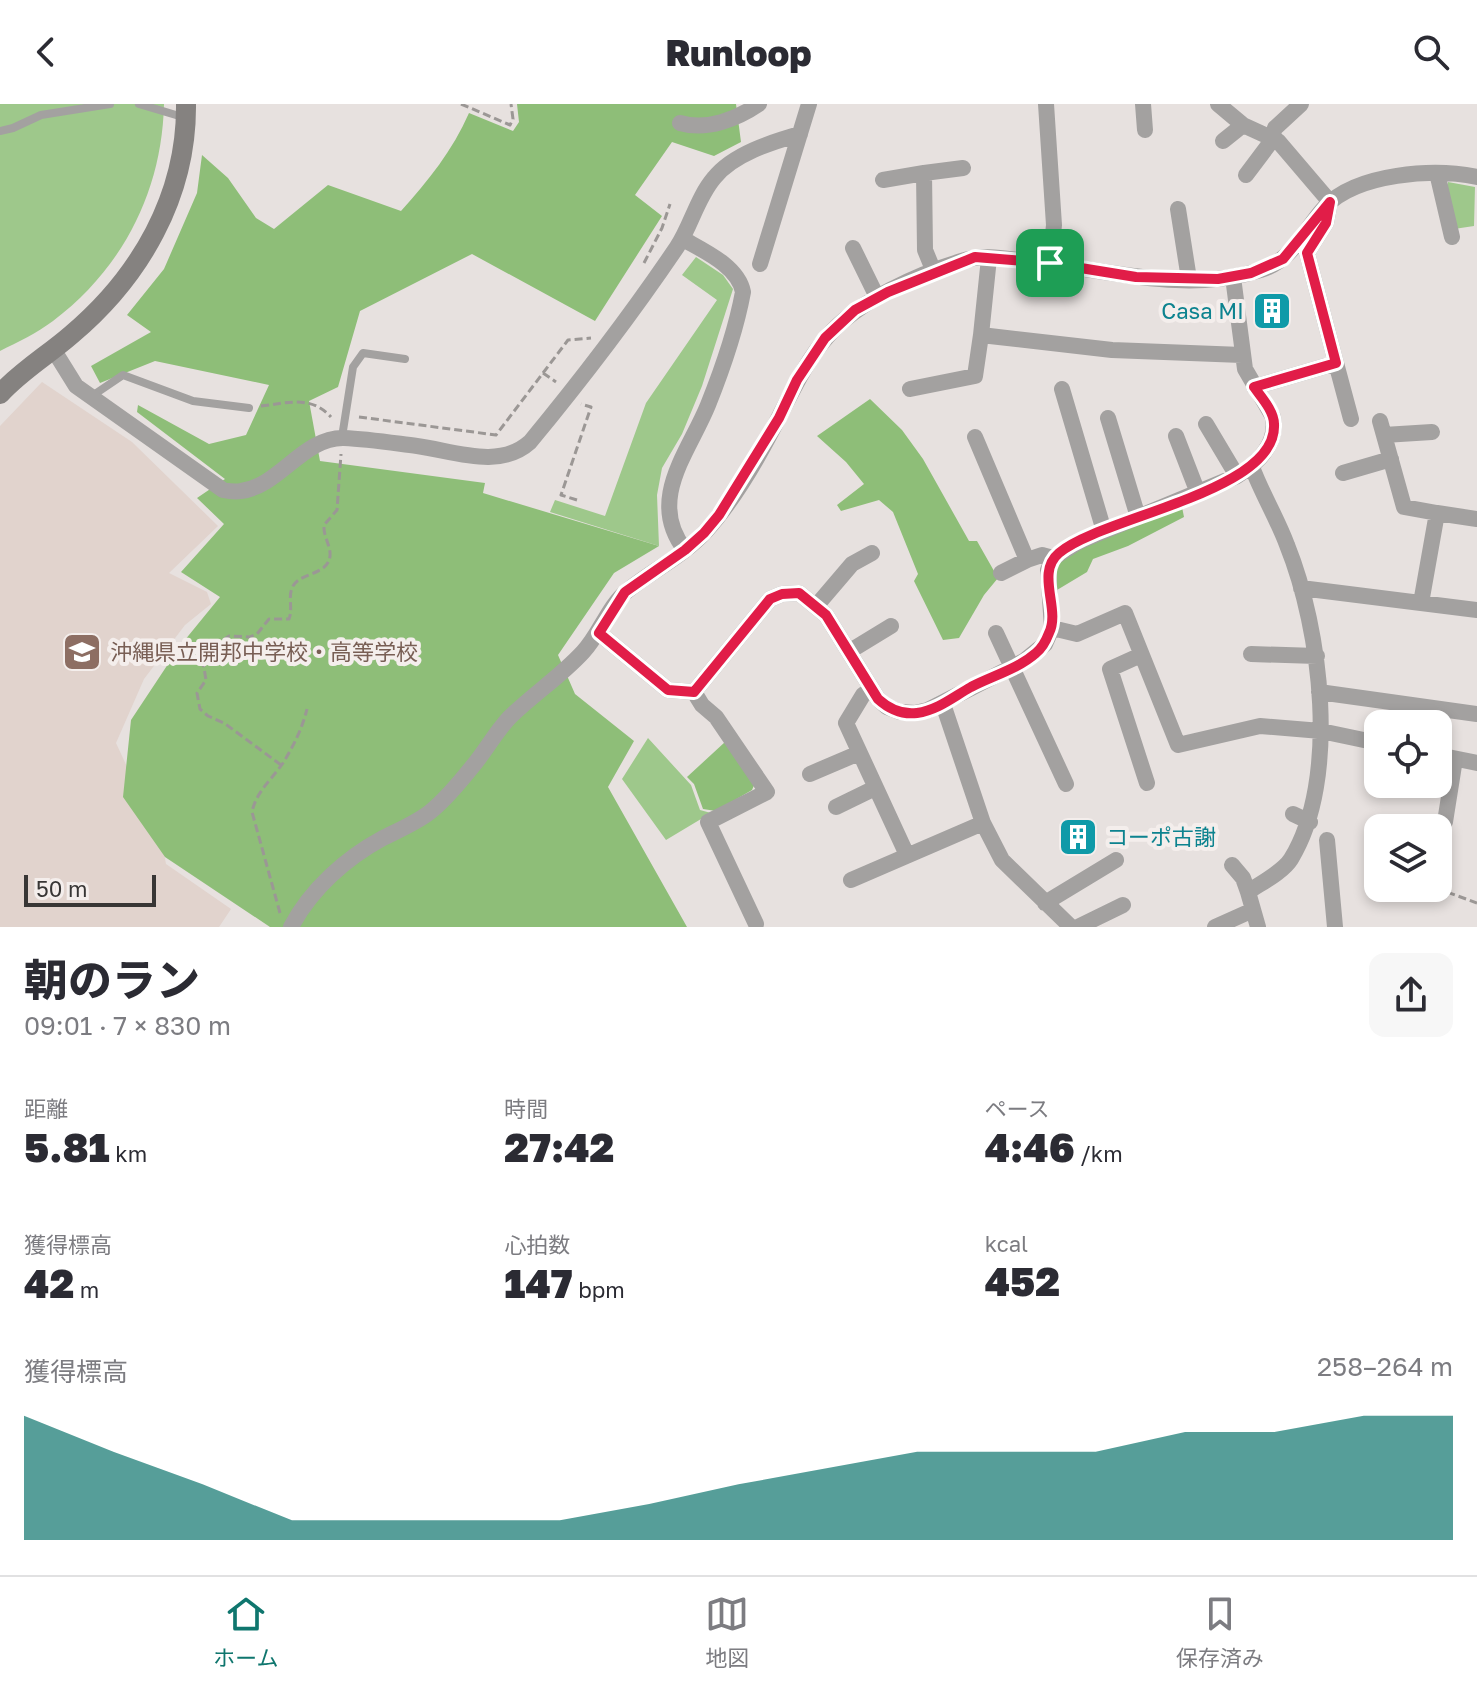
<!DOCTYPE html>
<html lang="ja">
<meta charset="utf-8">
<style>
body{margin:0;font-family:"Golos Text","Noto Sans JP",sans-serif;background:#f7f7f7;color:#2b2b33;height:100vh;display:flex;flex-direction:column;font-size:30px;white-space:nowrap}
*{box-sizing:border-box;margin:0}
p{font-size:26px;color:#7c7c81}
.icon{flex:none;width:44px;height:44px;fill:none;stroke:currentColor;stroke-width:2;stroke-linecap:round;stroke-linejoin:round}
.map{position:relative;height:823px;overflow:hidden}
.sheet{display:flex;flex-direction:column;background:#fff;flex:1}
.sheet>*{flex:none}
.tools{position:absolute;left:1364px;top:606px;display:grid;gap:16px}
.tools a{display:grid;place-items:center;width:88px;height:88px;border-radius:16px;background:#fff;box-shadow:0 4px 12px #0003;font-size:40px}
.scale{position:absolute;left:24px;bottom:20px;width:132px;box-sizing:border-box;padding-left:8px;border:4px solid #383635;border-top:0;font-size:22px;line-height:28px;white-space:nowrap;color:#383635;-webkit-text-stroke:6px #f4eeec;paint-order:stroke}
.pin{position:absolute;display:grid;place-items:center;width:68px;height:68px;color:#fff;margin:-34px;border-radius:16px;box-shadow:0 4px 12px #0006}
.round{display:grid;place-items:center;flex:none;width:84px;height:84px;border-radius:16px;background:#f7f7f7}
.headline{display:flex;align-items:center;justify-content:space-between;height:136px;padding:0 24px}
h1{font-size:44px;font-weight:800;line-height:60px}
.figures{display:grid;grid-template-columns:repeat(3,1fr);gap:12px;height:136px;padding:8px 24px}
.figures div{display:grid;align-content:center}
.figures b{font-size:40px;font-weight:800}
.figures small{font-size:22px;font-weight:400}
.figures p{font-size:22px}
.chart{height:224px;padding:16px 24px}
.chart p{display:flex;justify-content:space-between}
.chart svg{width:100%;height:144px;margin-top:8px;fill:#0f766e;opacity:.7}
header{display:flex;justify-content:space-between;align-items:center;height:104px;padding:0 24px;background:#fff;font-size:36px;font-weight:800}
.tab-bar{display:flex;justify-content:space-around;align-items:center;height:112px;border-top:2px solid #e1e1e2;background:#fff;font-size:22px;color:#7c7c81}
.tab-bar a{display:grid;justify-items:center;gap:4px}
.tab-bar .on{color:#0f766e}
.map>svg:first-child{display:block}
.built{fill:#e1d3cd}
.green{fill:#9ec88b}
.forest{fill:#8ebe78}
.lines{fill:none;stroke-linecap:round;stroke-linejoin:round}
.path{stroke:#9b9795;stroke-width:3;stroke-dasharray:8 4;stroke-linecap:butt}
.lane{stroke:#a3a1a0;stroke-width:8}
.street{stroke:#a3a1a0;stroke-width:16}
.secondary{stroke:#858280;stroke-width:20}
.route-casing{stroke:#fff;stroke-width:16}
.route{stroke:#e11d48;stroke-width:10}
.labels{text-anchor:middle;stroke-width:8;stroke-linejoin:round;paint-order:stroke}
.culture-label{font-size:22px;fill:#0d838f;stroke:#f4eeec;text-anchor:end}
.education-label{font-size:22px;fill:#785e54;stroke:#f4eeec;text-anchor:start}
</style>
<header><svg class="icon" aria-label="back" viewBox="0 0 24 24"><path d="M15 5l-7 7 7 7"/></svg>Runloop<svg class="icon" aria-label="search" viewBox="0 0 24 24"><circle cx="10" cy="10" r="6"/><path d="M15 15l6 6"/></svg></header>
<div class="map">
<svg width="1477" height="823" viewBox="0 0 1477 823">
<rect width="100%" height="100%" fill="#e7e1df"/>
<path class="built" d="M42,278L132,338L218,422L169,469L207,488L211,500L185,521L144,575L116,639L162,738L166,760L231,805L219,823H0V322Z"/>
<path class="green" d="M0,0H164C162,87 123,164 53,217C37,229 18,238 0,247Z
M1448,78L1475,83L1474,122L1454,125L1447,85Z
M696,153L723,171L733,185L702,282L682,330L662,364L657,391L659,442L550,408L555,396L605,412L646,299L717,196L682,171Z
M648,634L691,681L700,706L711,709L666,736L622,675Z"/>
<path class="forest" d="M517,0H736L741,38L714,52L672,38L635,91L662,112L595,217L472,150L360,207L338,283L309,297L320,357L485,379L483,389L659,442L614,469L558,551L575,590L634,637L608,683L687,823H270L165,753L123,693L131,616L180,542L220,493L181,468L224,420L197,394L225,375L137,308L138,301L209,340L246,331L269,281L155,257L100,279L91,262L151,228L127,211L164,165L197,89L202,51L228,74L256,114L274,125L328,81L401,107C428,77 453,46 469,9L513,27L519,18Z
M870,295L902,326L923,355L969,437H977L998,474L984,491L959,534L943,536L914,477L918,470L893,408L879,396L841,407L837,401L864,380L846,358L817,332Z
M1182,403L1184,413L1128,442L1093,455L1087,468L1057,486V460L1078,444Z
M725,638L755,679L752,686L716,707L703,705L694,680L687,673Z"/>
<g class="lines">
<path class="path" d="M461,0L510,21L513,15L511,0
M644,159L662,124L670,100
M543,269L556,278
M261,302C288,299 311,291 331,313
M359,313L496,331L568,236L591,234
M577,396L561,391L591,303L581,300
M281,661L224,619L208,612L200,605L197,589L206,576L203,558L209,546L229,532L250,533L257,530L269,515H289C293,505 288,494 292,484C298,468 328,472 330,452C331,442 323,432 324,421L337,406L341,350
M1436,784L1477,799
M280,809L252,708C256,688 272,675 283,659C294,641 302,625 307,605"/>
<path class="lane" d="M139,0L186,14
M0,27L13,24L41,11L110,0
M92,292L123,271L193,297L249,304
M342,333L353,263L363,249L405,255"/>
<path class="street" d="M1046,0L1054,121L1050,159
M1143,0L1145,26
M1218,0L1243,21L1278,37L1330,98L1326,119L1307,149L1336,259L1254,283
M680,19C707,27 737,15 759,0
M1223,37L1243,21
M924,69L963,64
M1437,69L1452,133
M1246,71L1270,39L1275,24L1301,0
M883,76L924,69L925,146L934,168
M1178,105L1189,175
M683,135C704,147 738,162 743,188C736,226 722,266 708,301C689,348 646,396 685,446
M853,144L877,193
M989,154L981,231L1112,246L1242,251
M760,160L809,0
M53,245L76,282L223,386C228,387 236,388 241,387C280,382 303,333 344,334C368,335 393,339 417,342C454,347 499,366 530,338C582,275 631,211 677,143C691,122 697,94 714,74C733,50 772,38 800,30
M1336,259L1351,315
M910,285L975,272L981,231
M1062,285L1104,427
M1108,314L1138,413
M1380,317L1404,403L1437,409L1421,499
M1206,320L1237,372
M1384,331L1432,328
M1176,332L1198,389
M975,333L1027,456L1042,451L1053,454
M1252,363C1262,390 1277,414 1287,441C1321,525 1340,675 1291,755C1283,768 1261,779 1248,788L1258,823
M1343,369L1391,355
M1437,409L1477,415
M1001,469L1027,456
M1301,484L1477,506
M817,501L852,460L872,449
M1052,524L1077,530L1125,509L1178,641L1260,622L1321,627L1378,639
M599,529L668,586L694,588L770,495L782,490L799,489L826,511L878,595L887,603L900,608L915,609L928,606L1024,557L1045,540L1052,524L1048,466L1053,454L1080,437L1237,372C1258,359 1278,340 1273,313L1245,265L1233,173
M996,529L1066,680
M850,547L891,522
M1251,550L1317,552
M1141,551L1110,565L1147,679
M871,585L863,591L846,619L907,751
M694,588L702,601L716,613L767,688L708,718L756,820
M1319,588L1477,610
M943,600L983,719L1002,756L1071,823
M1438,651L1477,659
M810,670L859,649
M836,703L875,684
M1293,710L1310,718
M1445,718L1455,655
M1327,736L1335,823
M1232,761L1243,774L1248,788
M851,776L983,719
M1045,799L1116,756
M291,823C311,785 346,754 383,734C399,726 416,719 430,708C445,696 460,678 472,663C485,648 495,629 509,614C532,591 560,573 583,548C600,530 608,502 627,487C653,466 683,452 706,427C736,394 760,351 780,311C794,284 807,256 827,233C857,197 920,169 965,156C984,150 1007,155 1026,157C1103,164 1184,191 1261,166C1293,156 1304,126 1325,103C1357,69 1434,64 1477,73
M1078,823L1123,801
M1215,823L1253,806"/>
<path class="secondary" d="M0,290C21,267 48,251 71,231C140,173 187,92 186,0"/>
</g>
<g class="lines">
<defs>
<path id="route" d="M1330,98L1326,119L1307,149L1336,259L1254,283C1261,293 1274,307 1274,320C1278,388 1103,412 1059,449C1035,469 1061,505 1049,529C1046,537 1042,544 1036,549C1018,565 992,572 971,583C953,593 938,606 917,609C901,611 889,605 878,595L826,511L799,489L782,490L770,495L694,588L668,586L599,529L625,488L685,446L704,429L719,411L779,314L797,276L825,234L855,206L888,188L975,153L1050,159L1136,173L1218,175L1251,169L1283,155Z"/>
</defs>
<use href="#route" class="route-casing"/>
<use href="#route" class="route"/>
</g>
<defs>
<symbol id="building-square" viewBox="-11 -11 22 22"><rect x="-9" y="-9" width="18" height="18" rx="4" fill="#0f9aa8" stroke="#f4eeec"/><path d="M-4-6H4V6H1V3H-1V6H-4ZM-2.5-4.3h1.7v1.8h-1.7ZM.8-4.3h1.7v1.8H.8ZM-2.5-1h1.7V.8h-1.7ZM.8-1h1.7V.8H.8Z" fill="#fff"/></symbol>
<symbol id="school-square" viewBox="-11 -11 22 22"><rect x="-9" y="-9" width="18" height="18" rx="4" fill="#8d6e63" stroke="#f4eeec"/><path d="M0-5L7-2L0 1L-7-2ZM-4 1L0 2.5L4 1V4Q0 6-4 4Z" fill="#fff"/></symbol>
</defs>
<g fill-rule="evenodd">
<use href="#building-square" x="1250" y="185" width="44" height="44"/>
<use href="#school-square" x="60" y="526" width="44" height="44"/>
<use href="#building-square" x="1056" y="711" width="44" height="44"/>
</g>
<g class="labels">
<g class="culture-label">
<text x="1244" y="215">Casa MI</text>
<text x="1106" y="741" text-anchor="start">コーポ古謝</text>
</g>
<g class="education-label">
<text x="110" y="556">沖縄県立開邦中学校・高等学校</text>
</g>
</g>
</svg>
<div class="tools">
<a><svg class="icon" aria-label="locate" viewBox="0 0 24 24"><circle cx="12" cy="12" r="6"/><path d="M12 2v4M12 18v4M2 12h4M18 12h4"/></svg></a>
<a><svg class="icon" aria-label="layers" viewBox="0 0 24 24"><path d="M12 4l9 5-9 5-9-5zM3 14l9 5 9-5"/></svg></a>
</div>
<div class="scale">50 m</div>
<div class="pin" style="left:1050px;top:159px;background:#1e9e55"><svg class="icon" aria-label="arrive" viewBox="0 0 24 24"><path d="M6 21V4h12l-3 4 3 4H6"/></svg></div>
</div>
<section class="sheet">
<div class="headline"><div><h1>朝のラン</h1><p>09:01 · 7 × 830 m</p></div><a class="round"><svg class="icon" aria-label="share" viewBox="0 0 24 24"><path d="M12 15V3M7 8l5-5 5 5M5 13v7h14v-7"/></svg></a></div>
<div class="figures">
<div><p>距離</p><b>5.81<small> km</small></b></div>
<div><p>時間</p><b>27:42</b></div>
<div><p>ペース</p><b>4:46<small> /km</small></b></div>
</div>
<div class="figures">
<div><p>獲得標高</p><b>42<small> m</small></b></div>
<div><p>心拍数</p><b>147<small> bpm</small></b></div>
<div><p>kcal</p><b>452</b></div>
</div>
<div class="chart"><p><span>獲得標高</span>258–264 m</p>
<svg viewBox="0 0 160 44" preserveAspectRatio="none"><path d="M0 44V6L10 17L20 27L30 38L40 38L50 38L60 38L70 33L80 27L90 22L100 17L110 17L120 17L130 11L140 11L150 6L160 6V44z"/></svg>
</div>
</section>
<nav class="tab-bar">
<a class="on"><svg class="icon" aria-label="home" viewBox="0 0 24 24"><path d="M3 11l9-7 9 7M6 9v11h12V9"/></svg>ホーム</a>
<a><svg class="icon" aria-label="map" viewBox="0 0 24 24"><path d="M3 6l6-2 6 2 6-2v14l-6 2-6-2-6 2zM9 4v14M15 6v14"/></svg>地図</a>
<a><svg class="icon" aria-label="saved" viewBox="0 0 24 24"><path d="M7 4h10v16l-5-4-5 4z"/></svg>保存済み</a>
</nav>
